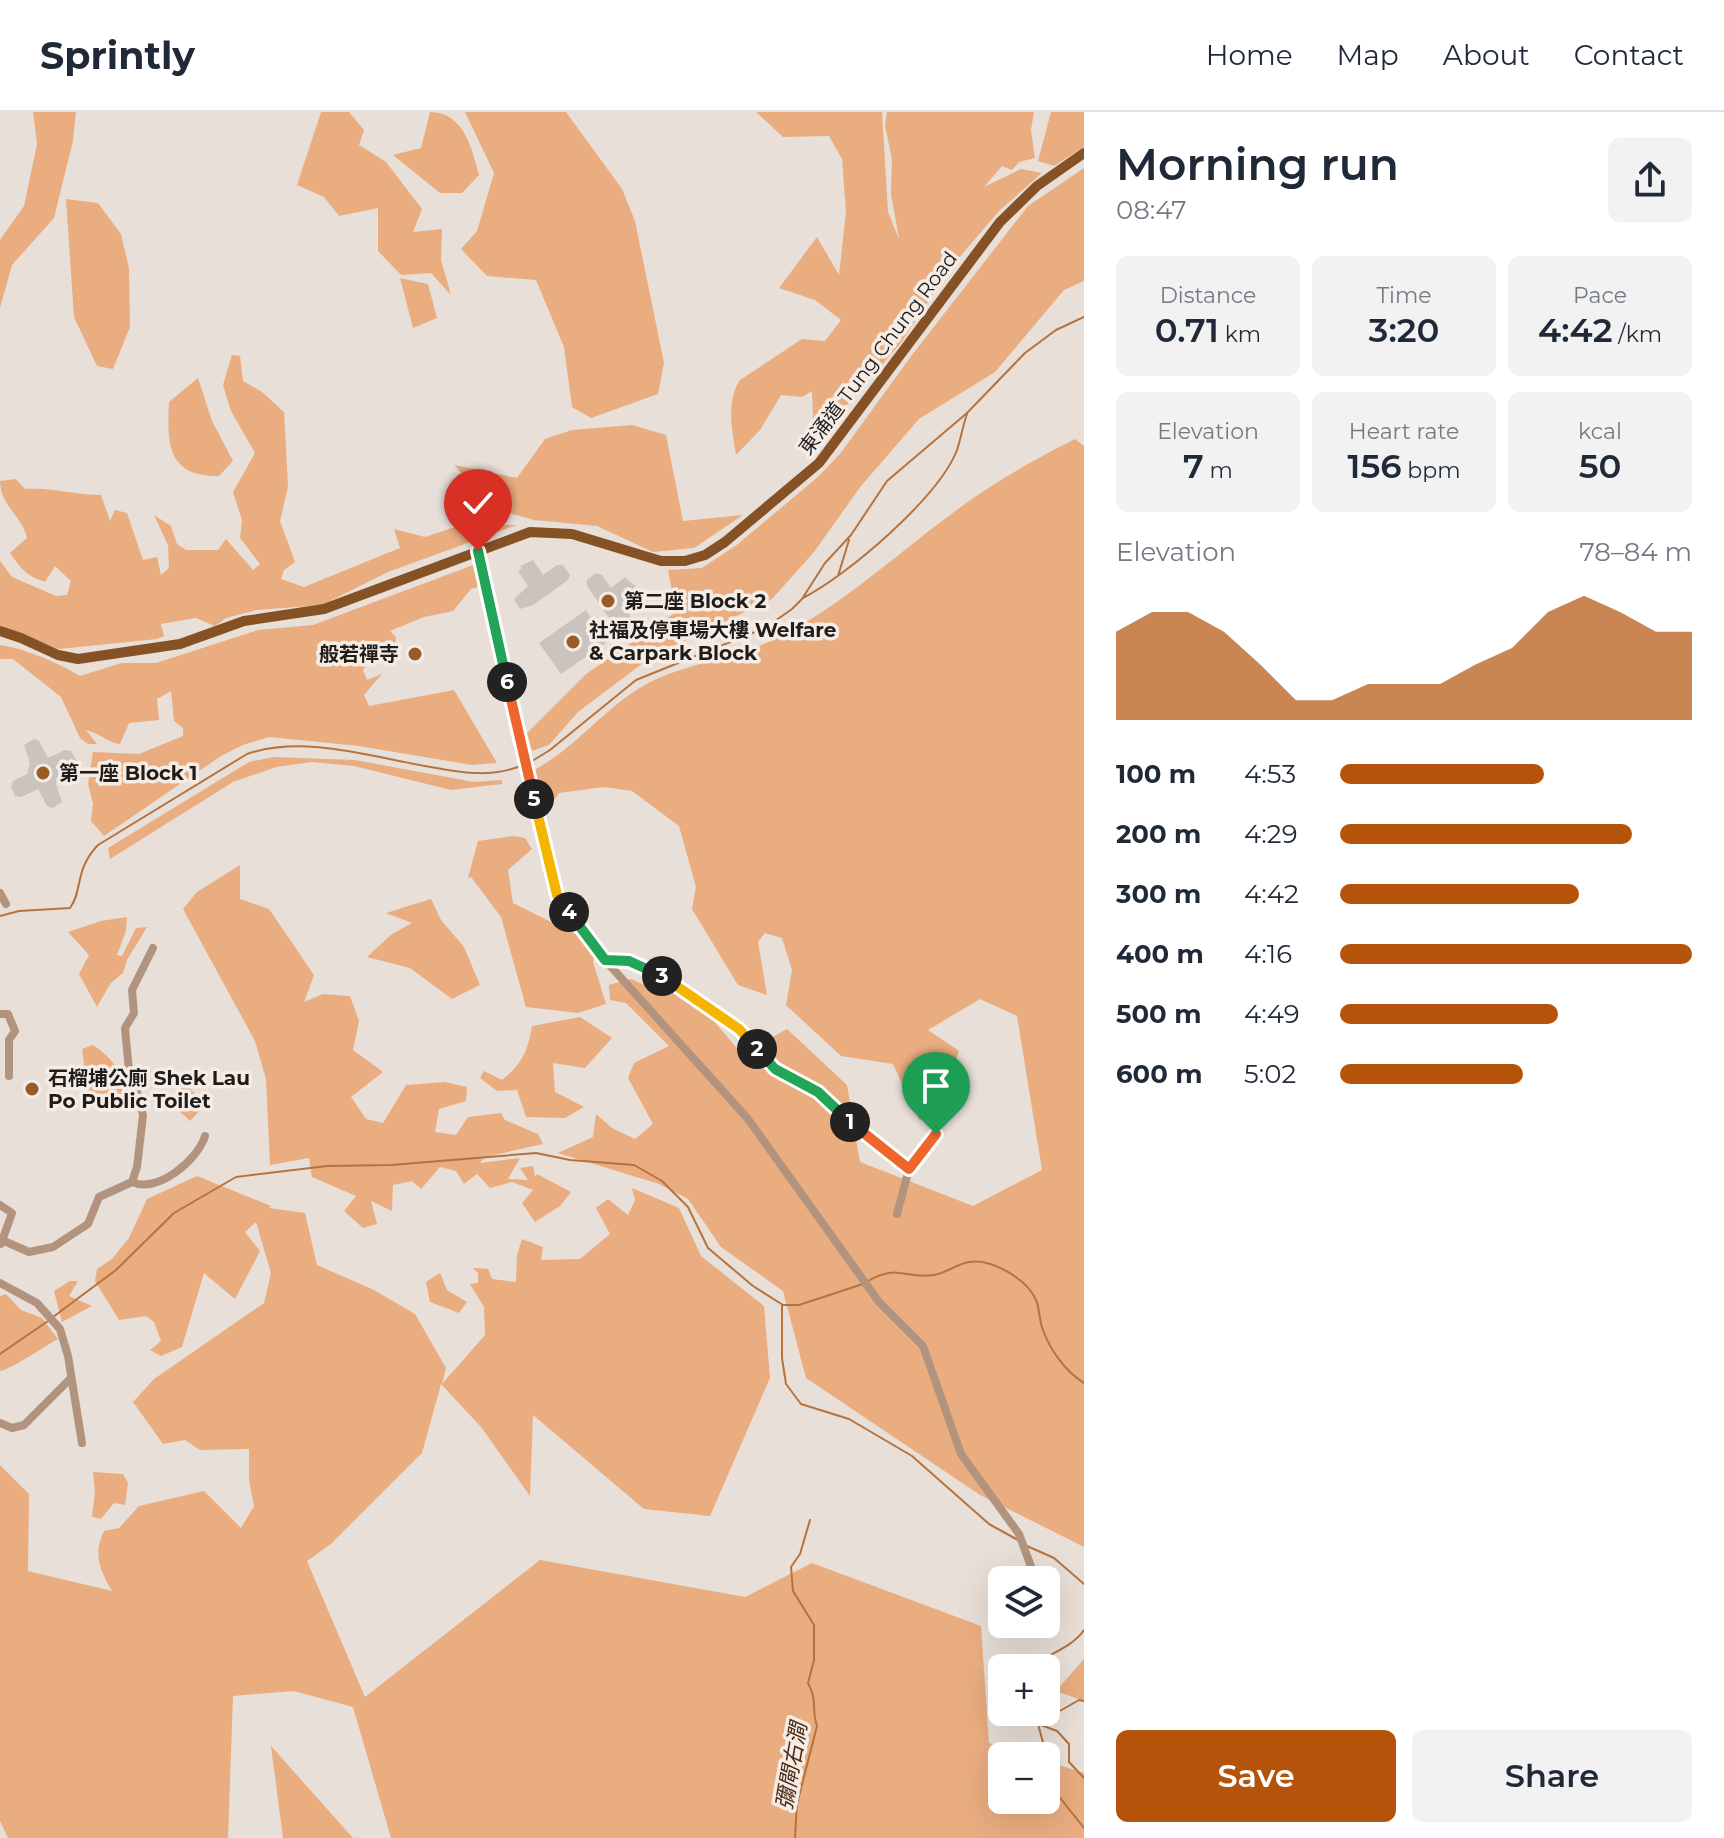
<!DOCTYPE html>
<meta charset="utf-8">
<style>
body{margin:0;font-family:Montserrat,"Noto Sans TC",sans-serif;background:#f2f2f3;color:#1f2937;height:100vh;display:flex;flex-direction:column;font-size:30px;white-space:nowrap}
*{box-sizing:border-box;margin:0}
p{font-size:26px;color:#747a83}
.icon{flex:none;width:44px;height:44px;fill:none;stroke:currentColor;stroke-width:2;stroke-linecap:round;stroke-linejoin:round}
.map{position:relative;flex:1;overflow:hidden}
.panel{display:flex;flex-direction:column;background:#fff;width:640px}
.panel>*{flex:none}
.tools{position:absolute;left:988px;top:1454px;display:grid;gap:16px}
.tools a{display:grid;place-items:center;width:72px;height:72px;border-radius:12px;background:#fff;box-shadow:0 8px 32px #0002;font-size:40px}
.pin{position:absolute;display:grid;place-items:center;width:68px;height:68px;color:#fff;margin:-82px -34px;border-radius:50% 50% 50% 0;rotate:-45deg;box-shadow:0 0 8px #0007}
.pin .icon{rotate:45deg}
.km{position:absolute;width:40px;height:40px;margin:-20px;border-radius:50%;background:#222;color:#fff;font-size:22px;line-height:40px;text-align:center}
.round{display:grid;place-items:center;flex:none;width:84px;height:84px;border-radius:12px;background:#f2f2f3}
.head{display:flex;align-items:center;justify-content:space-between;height:136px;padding:0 32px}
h1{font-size:44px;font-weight:600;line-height:60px}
.figures{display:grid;grid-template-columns:repeat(3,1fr);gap:12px;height:136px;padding:8px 32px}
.figures div{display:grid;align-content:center;border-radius:12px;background:#f2f2f3;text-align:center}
.figures b{font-size:34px;font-weight:600}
.figures small{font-size:22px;font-weight:400}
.figures p{font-size:22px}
.chart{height:224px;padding:16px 32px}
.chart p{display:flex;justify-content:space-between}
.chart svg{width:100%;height:144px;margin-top:8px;fill:#b45309;opacity:.7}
.cta{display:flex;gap:16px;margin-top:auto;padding:16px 32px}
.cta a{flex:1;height:92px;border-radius:12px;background:#b45309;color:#fff;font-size:32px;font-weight:600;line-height:92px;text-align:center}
.cta a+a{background:#f2f2f3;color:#1f2937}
ul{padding:0 32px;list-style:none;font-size:26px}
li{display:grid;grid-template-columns:128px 96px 1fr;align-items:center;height:60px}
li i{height:20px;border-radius:10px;background:#b45309}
header{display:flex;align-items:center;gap:48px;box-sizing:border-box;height:112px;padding:0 40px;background:#fff;border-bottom:2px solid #e0e1e3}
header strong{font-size:38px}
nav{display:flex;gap:44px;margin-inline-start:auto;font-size:28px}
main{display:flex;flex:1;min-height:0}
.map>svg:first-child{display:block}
.green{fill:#e9ad80}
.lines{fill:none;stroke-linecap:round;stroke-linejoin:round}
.stream{stroke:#b6733e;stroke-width:2}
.building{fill:#cbc3bd}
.minor{stroke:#b2937d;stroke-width:8}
.major{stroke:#865125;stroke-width:10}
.split-1-casing{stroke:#fff;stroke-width:16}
.split-2-casing{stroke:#fff;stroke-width:16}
.split-3-casing{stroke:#fff;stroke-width:16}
.split-4-casing{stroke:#fff;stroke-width:16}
.split-5-casing{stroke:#fff;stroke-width:16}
.split-6-casing{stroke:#fff;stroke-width:16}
.split-7-casing{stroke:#fff;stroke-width:16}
.split-1{stroke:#f0652b;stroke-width:10}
.split-2{stroke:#22a559;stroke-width:10}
.split-3{stroke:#f5b400;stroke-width:10}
.split-4{stroke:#22a559;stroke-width:10}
.split-5{stroke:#f5b400;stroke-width:10}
.split-6{stroke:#f0652b;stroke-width:10}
.split-7{stroke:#22a559;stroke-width:10}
.poi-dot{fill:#9b5b25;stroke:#f5ece6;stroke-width:3}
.labels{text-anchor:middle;stroke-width:7;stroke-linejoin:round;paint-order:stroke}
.street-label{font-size:20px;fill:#1f1c1a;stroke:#f5ece6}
.poi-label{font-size:20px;font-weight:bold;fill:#1f1c1a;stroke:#f5ece6;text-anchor:start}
.water-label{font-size:22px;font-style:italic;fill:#4a2c16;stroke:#f5ece6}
</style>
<header>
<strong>Sprintly</strong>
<nav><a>Home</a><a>Map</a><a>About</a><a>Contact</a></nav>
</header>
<main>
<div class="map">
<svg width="1084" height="1726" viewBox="0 0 1084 1726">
<rect width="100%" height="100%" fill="#e8dfd8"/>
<path class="green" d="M33,0H76L73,29L54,106L12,153L0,196V128L24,94L37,32Z
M321,0H349L364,18L359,33L386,50L422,97L413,120L442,117L441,148L451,183L431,161L401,163L378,139V96L339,104L324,85L297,73Z
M430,0C464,0 472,37 479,63L462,81H440L393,43L421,36Z
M465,0H566L622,77L635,109L664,251L658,282L591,306L572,295L564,235L536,168L487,164L461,137L477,119L494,61Z
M756,0H882L888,100L899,127L891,82L892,47L885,14L887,0H1034L1031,18L1035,46L1019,50L1012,58L1002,54L984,75L1021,57L1042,61L999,99L951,155L900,232L814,330L812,279L802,285L781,283L760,318L736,343C732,320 726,288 740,268L802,227L825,229L841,208L815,188L779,176L817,125L839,163L846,100L842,47L829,24L783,25Z
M1051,0H1084V35L1054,54L1038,49Z
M1084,56V169L1064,178L995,260L919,307L861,374L814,440L772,487L651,545L578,600L549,633L532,639L527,621L586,562L676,500L668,458L702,456L738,432L819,364L840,342L912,243L1028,94Z
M66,87L98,91L121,122L129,156L130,215L113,257L97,254L74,205Z
M400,166L428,172L437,206L413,216Z
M232,243L240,244L243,269L262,280L284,300L288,375L280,409L295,450L284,458L281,467L304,475L400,436L394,417L425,425L464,412L517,413L388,460L322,493L257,498L226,506L215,514L196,506L161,512L164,524L157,527L59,537L0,516V449L12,465L56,484L67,483L71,469L55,454L45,470C27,464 21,457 10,441L27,426C22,403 0,394 0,369L16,367L25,377C52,375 75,383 101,383L110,409L115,398L127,401L143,448L157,445L161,463L169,456L168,433L154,403L171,414L177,432L186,438H218L226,427L253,458L260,452L240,426L242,408L233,380L255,341L231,299L223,273Z
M198,266L212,309L233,349L219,364C167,365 167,332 169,290Z
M632,313L666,323L683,409L743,403L694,436L653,440L597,414L534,408L495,397L454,353L517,366L545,327L572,318Z
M1075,327L1084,334V1435L980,1383L806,1266L783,1179L721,1135L688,1087L659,1072L558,1041L593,1025L596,1002L612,1016L635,1027L653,1012L628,966L634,951L669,934L626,891L610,888L609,873L631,867L663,881L675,876L699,892L742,942L787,917L847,973L860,1050L973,1094L1042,1058L1017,904L980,887L928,918L959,939L951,961L916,955L915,980L934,1004L919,1008L893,952L841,944L786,893L792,858L782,826L765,821L758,830L767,883L738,873L692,797L696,775L679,714L632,679L604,675L559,681L542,705L532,659C574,638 602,598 643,574C678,553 737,546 775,527C839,496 893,445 950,403C989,373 1031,349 1075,327Z
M476,452L482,474L471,477L453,499L424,505L390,519L396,525L394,545L388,548V536L381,532L363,558L367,568L382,562L364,583L369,594L454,578L497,651L472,653L359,634L269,625L243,633L221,644L104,724L91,709L93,692L88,672L93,640L139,642L183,624V616L174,609L171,579L157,587L159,608L129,611L120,632C106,630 100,621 86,618L97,632H88L80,626L61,585L13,547H0V533C27,537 56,550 80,564L122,551H156L258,518L313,513Z
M274,645L355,648L474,670L502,668V672L451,678L354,654L312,650L276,655L233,670L110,747L108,736L249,650Z
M514,724L525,726L532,737L508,758L513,791L597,833L593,850L606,892L578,901L526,895L501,805L471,765L468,766L478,729Z
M240,753V787L269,797L314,863L304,890L323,882L350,884L359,909L353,938L383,960L351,985L366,1007L383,1011L406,973L445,970L467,975L466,989L439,997L435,1020L456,1023L468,1005L501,1001L505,1008L538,1022L543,1032L485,1045L480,1051L520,1046L508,1067L528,1068L520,1056L533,1054L535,1065L537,1062L571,1080L560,1094L535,1110L522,1091L533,1078L512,1070L490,1076L477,1062L464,1072L456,1059L440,1055L421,1077L412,1069L393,1073L392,1099L371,1089L377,1112L363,1116L344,1099L356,1084L312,1065L309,1046L270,1053L266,967L255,929L183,797L197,780Z
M431,787L441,808L464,835L480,873L452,887L410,856L367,845L392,822L412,811L386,801Z
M127,805L126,819L117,843L122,844L136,816L147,815L127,848L123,861L110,872L97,895L79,862L89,843L68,820L101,809Z
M580,905L612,926L585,956L553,951L555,980L584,995L565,1006L526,1005L517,978L497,979L480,966L484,959L502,968C522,953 528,938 532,914Z
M93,933C111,944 124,964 134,983L132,993L119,998L88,983L82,937Z
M185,973L196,982L201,997L190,1009L175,995L178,979Z
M197,1064L271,1094L269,1096L305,1101L317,1153L374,1178L415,1202L446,1256L442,1272L485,1223L484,1195L470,1172L478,1171V1161L473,1156L488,1157L492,1167L516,1170L517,1143L522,1127L543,1135L541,1148L580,1147L610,1122L596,1096L608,1087L628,1103L635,1088L632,1076L679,1096L701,1144L764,1194L770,1266L710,1404L644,1397L533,1303L530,1384L481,1315L441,1272L422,1341L331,1432L307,1449L365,1585L540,1448L745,1485L812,1451L981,1514L989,1631L1031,1644H1002V1688H1046V1649L1084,1661V1726H391L353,1595L294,1579L233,1584L228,1726H8L0,1709V1353L29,1382L28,1459L112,1479C101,1460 92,1443 104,1419L119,1416L139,1394L204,1379L241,1416L254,1394L249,1368V1337L200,1338L185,1328L163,1332L133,1290L154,1267L264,1191L271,1161L256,1110L245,1120L260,1139L235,1187L204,1161L182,1235L161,1244L150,1238L161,1229L154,1210L146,1204L119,1208L95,1169L97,1157L112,1147L129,1126L147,1087Z
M440,1161L447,1178L467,1190L459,1201L430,1190L426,1170Z
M70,1169H78L69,1184L92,1194L62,1210L54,1179Z
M6,1182L21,1198L42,1206L58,1227C45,1234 10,1258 0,1259V1184Z
M93,1360L123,1362L128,1371L125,1393L114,1391L101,1407L92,1405L95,1379Z
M1084,1547V1589L1056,1579Z
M271,1634L353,1726H283Z"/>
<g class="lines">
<path class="stream" d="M838,464L849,428
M803,486C848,463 939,385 957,338C961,326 963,313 967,302
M529,651L550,638L636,568L765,516L792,497L802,487L825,451L851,423L887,369L967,301L1025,241L1056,218L1084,205
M0,804L19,799L70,796C83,779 74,758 98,733L247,642C303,623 369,644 425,654C459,660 490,667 523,653
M868,1169C899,1151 905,1168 934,1163C946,1161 957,1152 969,1150C991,1146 1027,1167 1036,1188C1040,1197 1039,1209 1043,1218C1050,1238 1066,1260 1084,1271
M782,1194V1246L786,1272L801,1292L849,1307L912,1344L989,1412L1018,1428
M53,1205L116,1158L174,1101L236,1065L327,1054L391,1053L536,1041L570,1048L634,1053L662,1069L688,1095L708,1136L753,1174L783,1193H799L863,1172
M0,1242L48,1209
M1027,1434L1054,1446L1084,1472
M1030,1556C1047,1542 1072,1536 1084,1518
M1033,1600L1051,1604L1079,1588L1084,1589
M1035,1601L1057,1682L1084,1716
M1041,1613L1057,1619L1069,1632V1650L1084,1666
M795,1726L797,1692L817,1614C811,1597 818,1589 808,1571L814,1548V1513L793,1479L791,1455L800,1442L810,1408"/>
</g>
<path class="building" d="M533,448L543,463L557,453H563L570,463L568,468L533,493L520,497L514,487L528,474L518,459L522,456L520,454Z
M596,461L602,463L611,476L625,465L636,475L633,477L636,481L621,491L631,505V511L622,518L616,516L587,474V468Z
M586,498L607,530L561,562L539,531Z
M34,627L39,629L48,646L65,638L71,639L76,648L74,654L60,661L56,672L62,690L53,696L47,694L38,677L21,685L15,684L11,675L13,669L27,662L30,651L24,633Z"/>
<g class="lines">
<path class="minor" d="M478,439L557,783L605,848L748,1007L879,1190L923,1234L961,1342L1019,1422L1036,1468
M0,781L6,792
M606,848L629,849L671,867L739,917L775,957L818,980L873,1030L899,1046L909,1057L936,1022
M0,902H8L15,919L9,928V964
M132,1070L137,1055L143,1003L135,972L129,959L125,916L134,901L132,878L153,836
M0,1093L12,1101L1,1132
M897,1102L909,1057
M4,1129L29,1140L53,1135L88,1112L99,1085L132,1070C157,1082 198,1048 205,1024
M0,1171L37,1191L60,1217L68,1244L82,1331
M0,1311L12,1316L24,1313L70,1267"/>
<path class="major" d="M0,519L21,526L58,543L78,547L180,532L244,509L324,497L530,420L572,422L661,449H685L705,443L725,430L819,351L1000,110L1037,74L1084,41"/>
</g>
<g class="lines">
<defs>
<path id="split-1" d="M850,1010L909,1057L936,1022"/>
<path id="split-2" d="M757,937L775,957L818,980L850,1010"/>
<path id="split-3" d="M662,864L739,917L757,937"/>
<path id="split-4" d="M569,800L605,848L629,849L662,864"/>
<path id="split-5" d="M534,687L557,783L569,800"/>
<path id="split-6" d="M507,570L534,687"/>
<path id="split-7" d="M478,439L507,570"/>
</defs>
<use href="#split-1" class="split-1-casing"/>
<use href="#split-2" class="split-2-casing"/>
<use href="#split-3" class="split-3-casing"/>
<use href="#split-4" class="split-4-casing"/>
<use href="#split-5" class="split-5-casing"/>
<use href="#split-6" class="split-6-casing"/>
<use href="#split-7" class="split-7-casing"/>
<use href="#split-1" class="split-1"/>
<use href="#split-2" class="split-2"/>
<use href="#split-3" class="split-3"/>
<use href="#split-4" class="split-4"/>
<use href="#split-5" class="split-5"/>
<use href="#split-6" class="split-6"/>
<use href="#split-7" class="split-7"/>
</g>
<g class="poi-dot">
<circle cx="608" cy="489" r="8"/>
<circle cx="573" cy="530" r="8"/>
<circle cx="415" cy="542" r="8"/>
<circle cx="43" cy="661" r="8"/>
<circle cx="32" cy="977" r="8"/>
</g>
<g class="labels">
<g class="street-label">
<text transform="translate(878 241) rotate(-53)" y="7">東涌道 Tung Chung Road</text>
</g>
<g class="poi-label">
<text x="624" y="496">第二座 Block 2</text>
<text x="589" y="525">社福及停車場大樓 Welfare<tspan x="589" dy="23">&amp; Carpark Block</tspan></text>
<text x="399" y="549" text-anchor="end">般若禪寺</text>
<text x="59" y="668">第一座 Block 1</text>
<text x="48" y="973">石榴埔公廁 Shek Lau<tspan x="48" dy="23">Po Public Toilet</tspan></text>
</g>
<g class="water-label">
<text transform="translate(791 1654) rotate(-80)" y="8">彌閘右澗</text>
</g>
</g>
</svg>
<div class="tools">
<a><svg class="icon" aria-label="layers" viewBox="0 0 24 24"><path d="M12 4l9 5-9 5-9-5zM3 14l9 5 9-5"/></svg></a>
<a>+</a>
<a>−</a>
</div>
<div class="pin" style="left:936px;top:1022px;background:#1e9e55"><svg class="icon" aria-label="arrive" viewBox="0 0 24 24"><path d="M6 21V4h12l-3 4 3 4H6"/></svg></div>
<div class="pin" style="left:478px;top:439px;background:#d93025"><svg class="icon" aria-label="check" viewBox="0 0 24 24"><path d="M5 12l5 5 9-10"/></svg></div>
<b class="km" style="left:850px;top:1010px">1</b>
<b class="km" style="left:757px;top:937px">2</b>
<b class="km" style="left:662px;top:864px">3</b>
<b class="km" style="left:569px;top:800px">4</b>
<b class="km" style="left:534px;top:687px">5</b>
<b class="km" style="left:507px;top:570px">6</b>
</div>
<section class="panel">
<div class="head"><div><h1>Morning run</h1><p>08:47</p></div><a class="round"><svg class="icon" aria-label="share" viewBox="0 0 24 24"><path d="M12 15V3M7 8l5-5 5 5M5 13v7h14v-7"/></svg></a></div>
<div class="figures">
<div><p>Distance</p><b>0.71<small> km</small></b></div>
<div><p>Time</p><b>3:20</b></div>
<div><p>Pace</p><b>4:42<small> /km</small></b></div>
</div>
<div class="figures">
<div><p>Elevation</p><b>7<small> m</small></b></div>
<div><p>Heart rate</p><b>156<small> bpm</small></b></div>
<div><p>kcal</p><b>50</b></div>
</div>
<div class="chart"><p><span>Elevation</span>78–84 m</p>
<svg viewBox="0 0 160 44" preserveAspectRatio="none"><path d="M0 44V17L10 11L20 11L30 17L40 27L50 38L60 38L70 33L80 33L90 33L100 27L110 22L120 11L130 6L140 11L150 17L160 17V44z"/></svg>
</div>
<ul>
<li><b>100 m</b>4:53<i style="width:58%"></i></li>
<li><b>200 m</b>4:29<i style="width:83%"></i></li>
<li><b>300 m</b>4:42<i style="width:68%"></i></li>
<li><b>400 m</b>4:16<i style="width:100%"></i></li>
<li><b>500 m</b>4:49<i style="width:62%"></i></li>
<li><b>600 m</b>5:02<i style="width:52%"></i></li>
</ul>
<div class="cta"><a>Save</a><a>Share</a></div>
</section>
</main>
